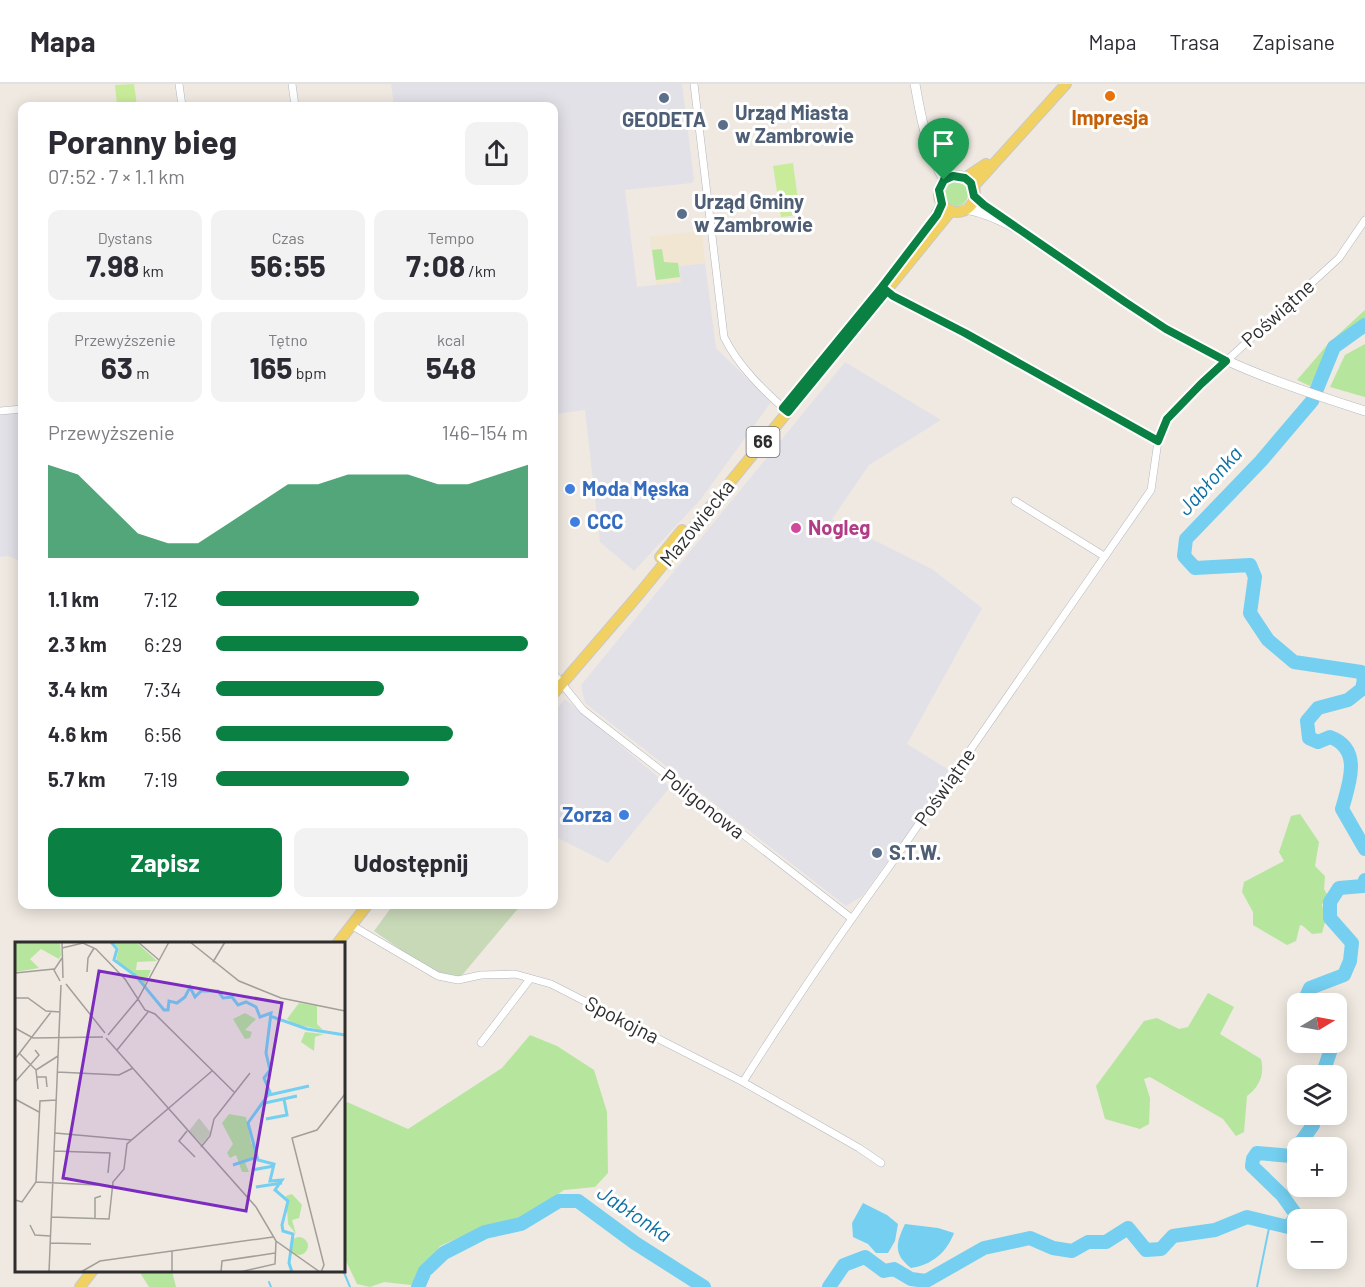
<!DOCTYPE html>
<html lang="pl">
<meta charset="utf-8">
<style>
body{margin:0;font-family:Barlow,sans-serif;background:#f2f2f3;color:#2b2b33;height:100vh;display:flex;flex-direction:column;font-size:22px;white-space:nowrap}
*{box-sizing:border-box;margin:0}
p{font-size:20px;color:#7c7c81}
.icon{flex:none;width:33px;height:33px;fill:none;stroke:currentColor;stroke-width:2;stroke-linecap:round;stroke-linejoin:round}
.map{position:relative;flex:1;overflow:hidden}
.sheet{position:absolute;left:18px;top:18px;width:540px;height:807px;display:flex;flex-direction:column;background:#fff;border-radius:12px;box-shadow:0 3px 15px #0003}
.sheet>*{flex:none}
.needle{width:39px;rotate:80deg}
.controls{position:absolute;left:1287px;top:909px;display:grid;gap:12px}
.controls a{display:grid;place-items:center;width:60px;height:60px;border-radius:12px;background:#fff;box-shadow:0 3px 15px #0003;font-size:30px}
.pin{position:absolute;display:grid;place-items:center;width:51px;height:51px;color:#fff;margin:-62px -26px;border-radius:50% 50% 50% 0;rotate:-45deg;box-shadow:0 0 6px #0007}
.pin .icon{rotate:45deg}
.round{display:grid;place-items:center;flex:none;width:63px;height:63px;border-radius:12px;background:#f2f2f3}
.head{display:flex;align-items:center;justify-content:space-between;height:102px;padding:0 30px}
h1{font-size:33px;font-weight:700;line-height:45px}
.metrics{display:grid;grid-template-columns:repeat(3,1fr);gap:9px;height:102px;padding:6px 30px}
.metrics div{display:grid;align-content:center;border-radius:12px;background:#f2f2f3;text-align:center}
.metrics b{font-size:30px;font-weight:700}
.metrics small{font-size:16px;font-weight:400}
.metrics p{font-size:16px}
.chart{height:168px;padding:12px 30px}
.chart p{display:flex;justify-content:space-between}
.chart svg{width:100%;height:108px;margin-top:6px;fill:#0b8043;opacity:.7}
.button{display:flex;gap:12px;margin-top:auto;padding:12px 30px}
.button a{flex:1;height:69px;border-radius:12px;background:#0b8043;color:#fff;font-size:24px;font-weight:700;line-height:69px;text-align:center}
.button a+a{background:#f2f2f3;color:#2b2b33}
ul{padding:0 30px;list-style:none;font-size:20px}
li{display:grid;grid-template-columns:96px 72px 1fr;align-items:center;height:45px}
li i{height:15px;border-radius:8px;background:#0b8043}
header{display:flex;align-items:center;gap:36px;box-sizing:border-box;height:84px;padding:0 30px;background:#fff;border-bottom:2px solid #e1e1e2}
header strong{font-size:28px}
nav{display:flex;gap:33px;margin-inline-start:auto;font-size:21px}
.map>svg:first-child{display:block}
.industrial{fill:#e3e1e8}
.education{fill:#f0e6d1}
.green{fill:#b6e59e}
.cemetery{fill:#c8d9b8}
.pitch{fill:#c9ec9a}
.water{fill:#75cff0}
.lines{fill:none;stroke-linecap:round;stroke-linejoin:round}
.stream{stroke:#75cff0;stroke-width:2}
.river{stroke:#75cff0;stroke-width:14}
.street-casing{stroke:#b4b7c1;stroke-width:8}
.secondary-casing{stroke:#b4b7c1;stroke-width:10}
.primary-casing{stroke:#c9c9c9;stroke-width:12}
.street{stroke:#fff;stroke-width:7}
.secondary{stroke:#fff;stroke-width:9}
.primary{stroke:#f2d163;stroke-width:10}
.route-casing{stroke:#fff;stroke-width:12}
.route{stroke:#0b8043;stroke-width:8}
.food-dot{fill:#e8710a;stroke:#fff;stroke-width:2}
.service-dot{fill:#5c6f8a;stroke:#fff;stroke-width:2}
.shop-dot{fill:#3f7fe0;stroke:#fff;stroke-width:2}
.hotel-dot{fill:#d1479c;stroke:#fff;stroke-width:2}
.labels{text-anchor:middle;stroke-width:6;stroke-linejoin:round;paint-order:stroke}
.shield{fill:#fff;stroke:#6d6d6d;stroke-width:1.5}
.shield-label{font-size:18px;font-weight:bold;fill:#2e2e2e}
.service-label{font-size:20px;font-weight:bold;fill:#4e5e75;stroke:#fff;text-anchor:start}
.food-label{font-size:20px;font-weight:bold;fill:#c56008;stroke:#fff}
.street-label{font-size:20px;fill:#2e2e2e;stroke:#fff}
.shop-label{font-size:20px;font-weight:bold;fill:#366cbe;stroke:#fff;text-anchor:start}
.hotel-label{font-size:20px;font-weight:bold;fill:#b23c85;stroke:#fff;text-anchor:start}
.water-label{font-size:21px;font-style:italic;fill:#0d6fa3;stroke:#fff}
.inset-river{fill:none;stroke:#75cff0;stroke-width:3}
.inset-road{fill:none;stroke:#a29e99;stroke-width:1.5}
.view{fill:#7b2cbf;fill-opacity:0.15;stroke:#7b2cbf;stroke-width:3}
.inset-edge{fill:none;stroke:#2e2e2e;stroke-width:3}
</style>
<header>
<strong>Mapa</strong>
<nav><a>Mapa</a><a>Trasa</a><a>Zapisane</a></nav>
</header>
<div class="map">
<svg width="1365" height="1203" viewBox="0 0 1365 1203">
<rect width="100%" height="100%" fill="#efe9e1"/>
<path class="industrial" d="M391,0H682L694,96L692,99L625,106L637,203L680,198L679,182L705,179L716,264L771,318L701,415L634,487L600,458L585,326L554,330V22H394Z
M845,278L941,336L869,381L832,435L932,485L982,524L907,660L949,686L906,753L862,812L846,822L585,619L581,601Z
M22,328V478L8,472L0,473V331Z
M565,615L670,703L608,779L554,752V628Z"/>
<path class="education" d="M702,147L705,179L679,182L681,198L656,201L650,153Z"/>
<path class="green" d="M944 110a12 12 0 1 1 24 0a12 12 0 1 1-24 0Z
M662,165L664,178L678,179L680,193L656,196L652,166Z
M1365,226V235L1355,245L1335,258L1326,270L1310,302L1297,296L1329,259Z
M1365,260V313L1330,303L1345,271Z
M1300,730L1319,758L1315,782L1325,792L1324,805L1327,810L1322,821L1326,835L1322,849L1312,850L1303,842L1300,841L1296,857L1287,861L1253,841V828L1242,808L1244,798L1284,777L1279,768L1291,732Z
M1208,909L1234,923L1220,950L1261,975C1265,991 1259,1003 1247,1012L1244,1048L1236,1052L1223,1035L1150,993L1144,995L1150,1014L1149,1040L1140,1045L1105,1035L1096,1002L1144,937L1157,934L1179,945L1188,943Z
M530,951L557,962L594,986L607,1028L608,1089L595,1103L564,1106L524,1134L476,1146L440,1162L419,1194L411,1201L384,1198L370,1203L357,1200L344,1173V1021L347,1018L408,1045L502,984Z
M139,1187H172L176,1203H149Z"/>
<path class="cemetery" d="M393,821H521L458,896L438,892L374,847Z"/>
<path class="pitch" d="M134,0L137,22H117L115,1Z
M793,79L800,131L781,133L773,82Z"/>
<path class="water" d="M863,1119L887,1131L898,1140L895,1157L888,1169H876L868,1160L853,1153L852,1139Z
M905,1140L938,1144L954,1149C947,1168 932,1181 911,1184C893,1170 896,1159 905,1140Z"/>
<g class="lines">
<path class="stream" d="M343,1186L350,1203
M269,1198L271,1203
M1257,1203L1270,1139"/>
<path class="river" d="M1365,241L1334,263L1312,317L1261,377L1186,455L1184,472L1195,484L1250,481L1255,493L1250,529L1268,556L1294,578L1361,588L1364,595L1362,605L1348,616L1318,624L1307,637L1309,654L1318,658L1330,653C1363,665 1349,700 1342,725L1365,765
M1303,920L1310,904L1344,891L1350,877L1352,859L1330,834V818L1339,804L1363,802L1365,796
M1322,992L1330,968L1324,958
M418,1203L425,1187L444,1169L485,1148L521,1140L559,1117H578L635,1159L704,1203
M829,1203L844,1181L865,1173L884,1187L894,1185L911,1195L926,1197L984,1164L1030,1154L1053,1164L1072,1167L1088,1158H1106L1128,1144L1146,1166L1161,1165L1173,1152L1215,1146L1247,1133L1288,1143L1297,1132L1282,1111L1252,1082L1253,1075L1257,1069L1291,1072L1313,1041L1314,1030"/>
<defs>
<path id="street" d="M179,0L182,22
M292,0L295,22
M694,0L724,253C738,282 764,307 788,328
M882,203L893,212L965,249L1158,357
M0,327L22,325
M1015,417L1104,472
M554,590L583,626L592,633L851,834
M351,841L438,892L458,896L481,891L515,890L551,900L743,998L859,1064L881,1079
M481,959L530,895
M743,998C789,925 838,853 889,783L1151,406L1158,357L1167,335L1201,300L1339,174L1365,136"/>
<path id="secondary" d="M915,0C921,34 927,66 944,96
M937,72L953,92
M974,112L1001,133
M966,125C1004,132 1038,158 1070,180C1101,202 1132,223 1164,243C1226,282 1296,305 1365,327"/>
<path id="primary" d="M939 110a18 18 0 1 1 36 0a18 18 0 1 1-36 0Z
M965,94L986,80
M973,103L1066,0
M931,141L942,120
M660,473L682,446
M554,609L640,509L951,127
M337,860L368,820
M80,1203L93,1186"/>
</defs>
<use href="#street" class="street-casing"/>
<use href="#secondary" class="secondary-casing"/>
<use href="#primary" class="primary-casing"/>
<use href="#street" class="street"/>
<use href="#secondary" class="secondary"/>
<use href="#primary" class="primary"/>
</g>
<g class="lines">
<defs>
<path id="route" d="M944,96L939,106L942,120L937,131L882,203L887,207L788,328L783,324L882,203L893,212L965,249L1158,357L1167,335L1201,300L1226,277L1166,245L1125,218L984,121L974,112L971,99L965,94L953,92L944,96"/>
</defs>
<use href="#route" class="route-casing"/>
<use href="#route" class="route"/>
</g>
<circle class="food-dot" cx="1110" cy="12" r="6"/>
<g class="service-dot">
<circle cx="664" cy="14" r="6"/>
<circle cx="723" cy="41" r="6"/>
<circle cx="682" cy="130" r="6"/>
<circle cx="877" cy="769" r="6"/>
</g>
<g class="shop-dot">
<circle cx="570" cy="405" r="6"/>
<circle cx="575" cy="438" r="6"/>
<circle cx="624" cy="731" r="6"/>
</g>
<circle class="hotel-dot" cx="796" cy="444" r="6"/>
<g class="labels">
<rect class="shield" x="746.5" y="343" width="33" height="30" rx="4.5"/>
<g class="shield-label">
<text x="763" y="364">66</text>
</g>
<g class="service-label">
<text x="735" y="36">Urząd Miasta<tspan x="735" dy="23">w Zambrowie</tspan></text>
<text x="664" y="43" text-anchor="middle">GEODETA</text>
<text x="694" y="125">Urząd Gminy<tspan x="694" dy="23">w Zambrowie</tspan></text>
<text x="889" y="776">S.T.W.</text>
</g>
<g class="food-label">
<text x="1110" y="41">Impresja</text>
</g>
<g class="street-label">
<text transform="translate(1278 229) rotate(-42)" y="7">Poświątne</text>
<text transform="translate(697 439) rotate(-51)" y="7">Mazowiecka</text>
<text transform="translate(945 703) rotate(-55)" y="7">Poświątne</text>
<text transform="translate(703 720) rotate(38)" y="7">Poligonowa</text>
<text transform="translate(622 936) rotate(27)" y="7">Spokojna</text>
</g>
<g class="shop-label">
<text x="582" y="412">Moda Męska</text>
<text x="587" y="445">CCC</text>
<text x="612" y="738" text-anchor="end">Zorza</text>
</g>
<g class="hotel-label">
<text x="808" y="451">Nogleg</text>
</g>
<g class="water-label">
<text transform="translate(1210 397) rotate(-48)" y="7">Jabłonka</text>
<text transform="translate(634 1130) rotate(34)" y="7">Jabłonka</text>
</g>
</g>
<g transform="translate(15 858)">
<rect width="330" height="330" fill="#efe9e1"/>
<path d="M0,0H45L46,13L44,17L26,7L15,17L24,26L0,30ZM97,0H121L142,19L122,20L121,28H136L130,42L101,19L104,6ZM284,61L302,64V82L308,88L279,82L272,77ZM230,71L241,77L230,88L237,90L235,96L230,97L218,77ZM290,90L309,92L300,95L299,109L286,100ZM214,172L231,175L236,201L241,206L240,214L229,218L234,230H227L221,213L215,216L212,211L218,202L207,181ZM277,252L287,263L284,276L277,278L281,292L273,282L271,254ZM275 304a9 9 0 1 1 18 0a9 9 0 1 1-18 0Z" fill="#b6e59e"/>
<path d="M184,176L196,191L187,202L174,189Z" fill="#c8d9b8"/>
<path class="inset-river" d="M96,0L102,7L99,18L121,34L149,68H153L154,59L162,61L170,55L175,45L180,55L186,49H203L208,56L217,55L223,63L231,60L241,65L245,75L256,71L251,111L255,128L249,136L255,150L233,181L243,218L259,222L255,239L267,238L260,248L273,259L267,283L268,289L278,292L274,321L277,330M255,74L292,87L330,93M254,153L294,144M250,161L282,154M251,177L272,173L269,157M218,223L242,215M237,228L259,224M241,245L267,241"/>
<path class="inset-road" d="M47,0L48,36M123,0L144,18M175,0L224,39L266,56L330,69M47,6L68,1L81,7L110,37L130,68L140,72L219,150M198,20L210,0M72,30L73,16L79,6M0,31L39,27M45,39L39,28L47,16M51,42L90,91M0,56H13L31,69L45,70M0,86L18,96L88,95M93,93L123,57L154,0M91,96L241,265L261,299L305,330M102,108L133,70M4,111L21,128L23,147M0,117L36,70M21,128L43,114M42,130L104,133L118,126M22,135H31L32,145M0,140L24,113L20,108M0,157L24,170M172,189L164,199L180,215M40,191L117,198M186,205L195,194L199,177L235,131M39,209L95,211L93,231M21,240L82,243M0,258L7,260L21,240L25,159L41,158M36,275L94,277L98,240L109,227L112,202L197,129M80,277V256L86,254M15,283L20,293L35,294M35,301L76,302M157,309V330M34,330L46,43M66,330L85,319L258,295M206,330L207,319L260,311M225,330L260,322L261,299M306,330L309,323L277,196L302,188L330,152"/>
<path class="view" d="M84,29L267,61L231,269L48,236Z"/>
<rect width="330" height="330" class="inset-edge"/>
</g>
</svg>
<div class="controls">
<a><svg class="needle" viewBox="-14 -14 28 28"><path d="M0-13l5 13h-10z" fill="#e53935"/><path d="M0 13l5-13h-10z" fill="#7c7c81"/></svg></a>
<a><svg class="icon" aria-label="layers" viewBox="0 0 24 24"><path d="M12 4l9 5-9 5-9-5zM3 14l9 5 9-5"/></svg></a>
<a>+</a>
<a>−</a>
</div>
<div class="pin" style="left:944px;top:96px;background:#1e9e55"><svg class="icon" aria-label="arrive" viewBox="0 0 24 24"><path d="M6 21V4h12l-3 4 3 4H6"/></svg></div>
<section class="sheet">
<div class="head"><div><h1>Poranny bieg</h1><p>07:52 · 7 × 1.1 km</p></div><a class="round"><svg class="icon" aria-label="share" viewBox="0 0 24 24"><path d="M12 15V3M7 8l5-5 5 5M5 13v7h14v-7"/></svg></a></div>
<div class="metrics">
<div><p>Dystans</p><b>7.98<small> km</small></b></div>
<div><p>Czas</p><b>56:55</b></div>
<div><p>Tempo</p><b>7:08<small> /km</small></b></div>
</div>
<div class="metrics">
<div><p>Przewyższenie</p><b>63<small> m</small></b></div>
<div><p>Tętno</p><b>165<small> bpm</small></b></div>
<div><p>kcal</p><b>548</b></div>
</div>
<div class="chart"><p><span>Przewyższenie</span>146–154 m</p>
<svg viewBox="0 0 160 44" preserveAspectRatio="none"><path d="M0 44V6L10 10L20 22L30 34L40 38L50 38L60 30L70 22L80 14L90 14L100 10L110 10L120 10L130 14L140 14L150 10L160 6V44z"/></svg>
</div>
<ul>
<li><b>1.1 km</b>7:12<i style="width:65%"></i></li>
<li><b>2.3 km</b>6:29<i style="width:100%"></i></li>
<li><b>3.4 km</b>7:34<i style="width:54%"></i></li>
<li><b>4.6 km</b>6:56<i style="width:76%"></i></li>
<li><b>5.7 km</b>7:19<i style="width:62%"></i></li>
</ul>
<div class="button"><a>Zapisz</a><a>Udostępnij</a></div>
</section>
</div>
